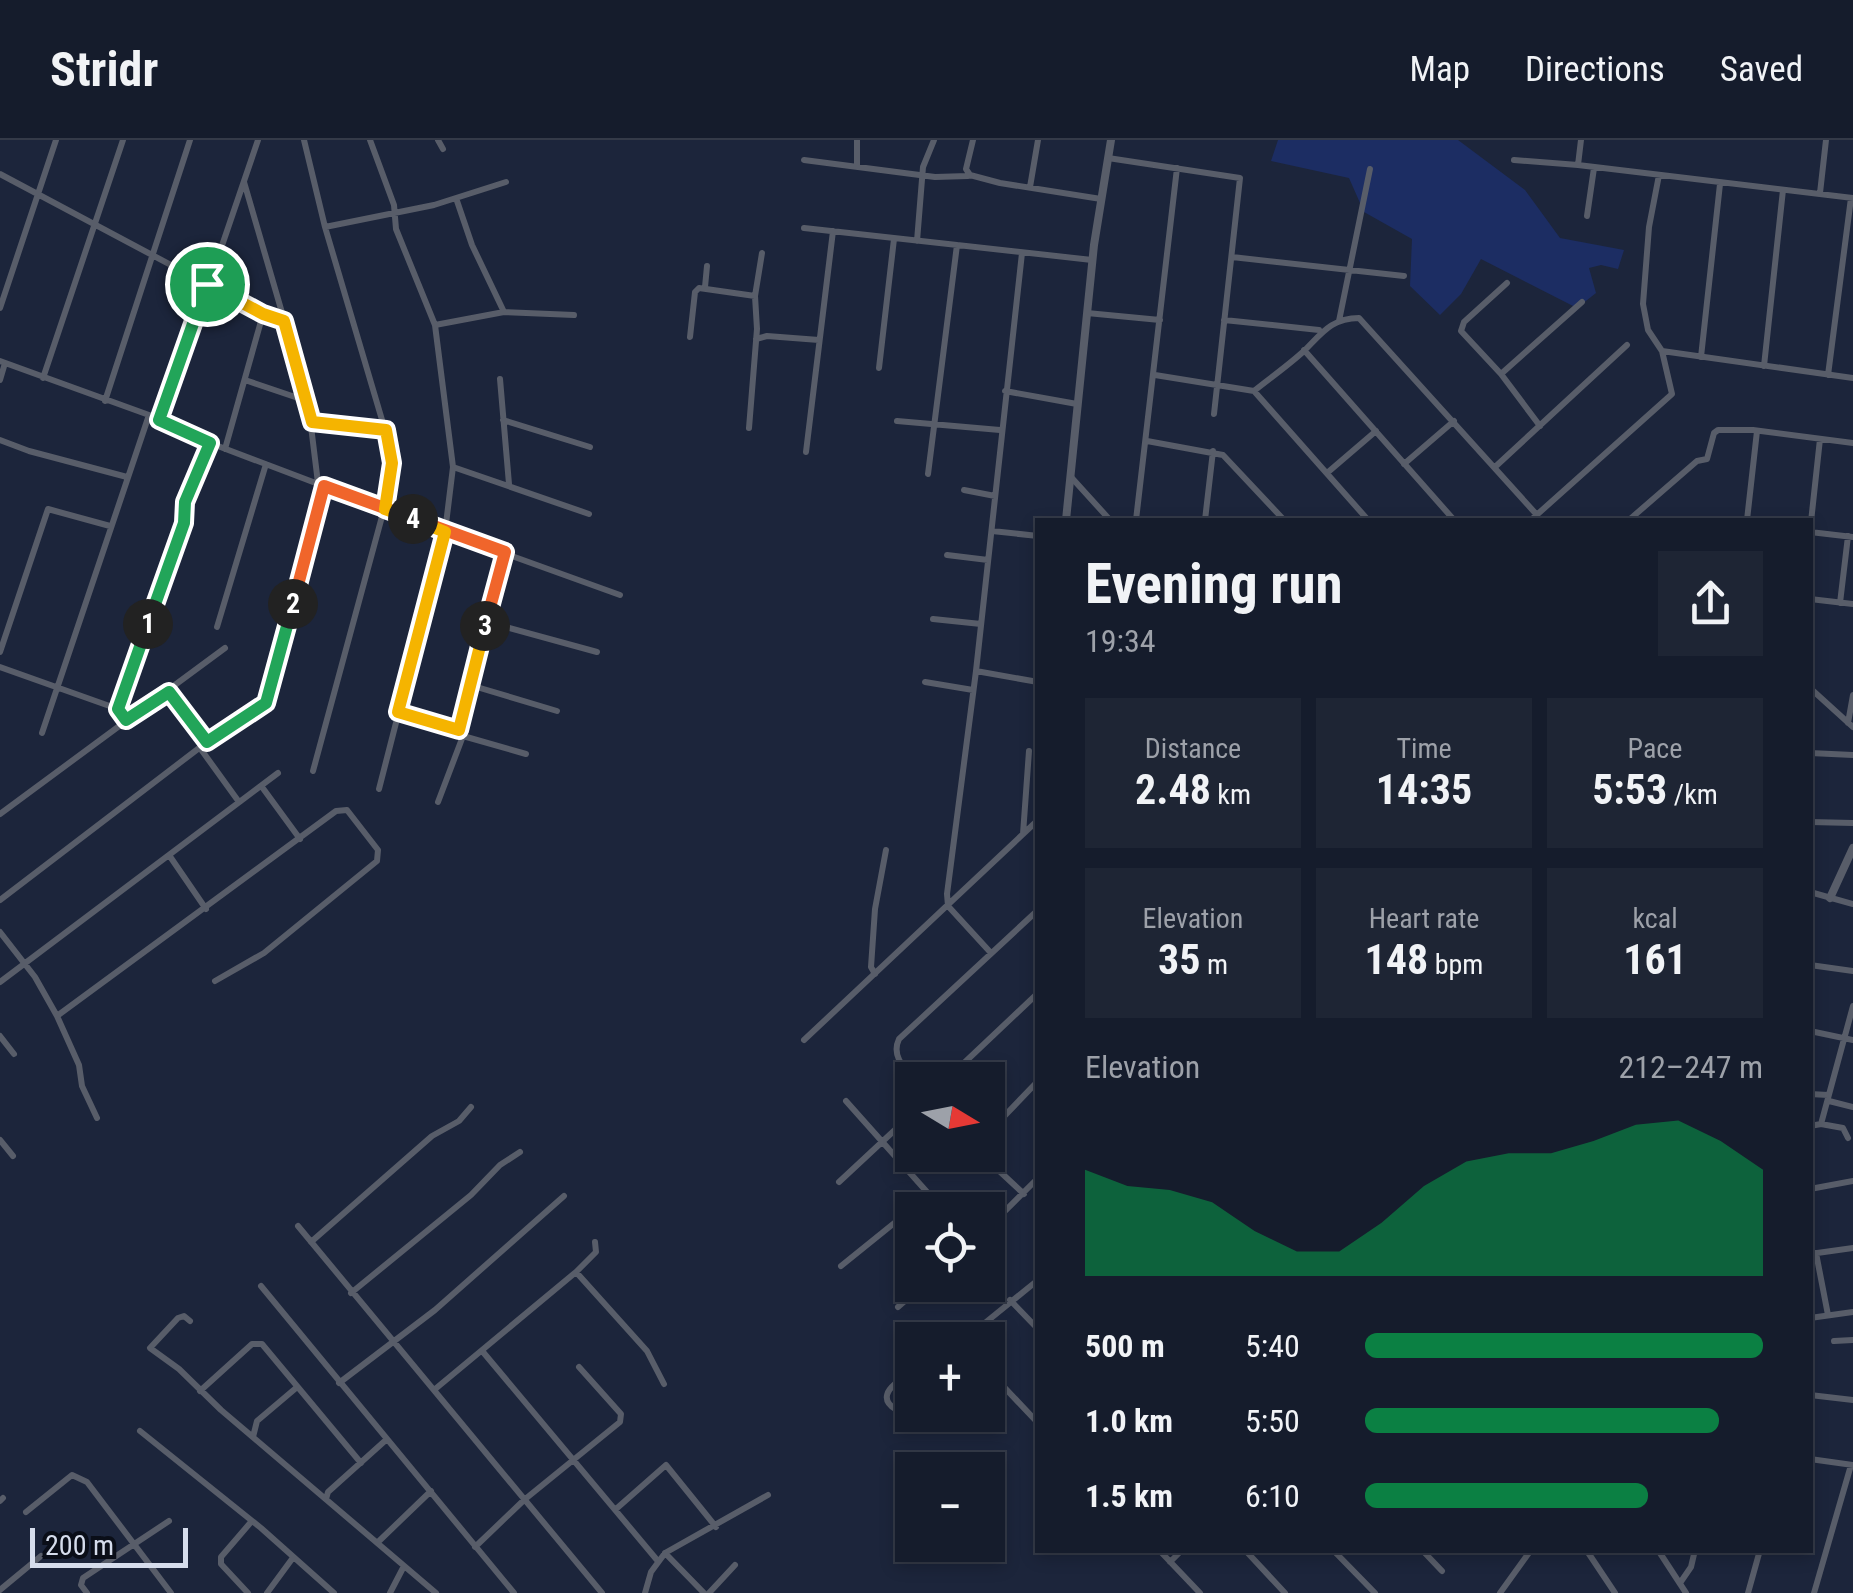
<!DOCTYPE html>
<meta charset="utf-8">
<style>
body{margin:0;font-family:"Roboto Condensed",sans-serif;background:#1e2534;color:#f1f3f6;height:100vh;display:flex;flex-direction:column;font-size:38px;white-space:nowrap}
*{box-sizing:border-box;margin:0}
p{font-size:32px;color:#9da1a9}
.icon{flex:none;width:55px;height:55px;fill:none;stroke:currentColor;stroke-width:2;stroke-linecap:round;stroke-linejoin:round}
.map{position:relative;flex:1;overflow:hidden}
.sheet{position:absolute;left:1035px;top:378px;width:778px;height:1035px;display:flex;flex-direction:column;background:#151c2c;border-radius:0px;box-shadow:0 5px 15px #0003,0 0 0 2px #343a48}
.sheet>*{flex:none}
.needle{width:65px;rotate:100deg}
.tools{position:absolute;left:895px;top:922px;display:grid;gap:20px}
.tools a{display:grid;place-items:center;width:110px;height:110px;border-radius:0px;background:#151c2c;box-shadow:0 5px 15px #0003,0 0 0 2px #343a48;font-size:50px}
.scale{position:absolute;left:30px;bottom:25px;width:158px;box-sizing:border-box;padding-left:10px;border:5px solid #d6ddec;border-top:0;font-size:28px;line-height:35px;white-space:nowrap;color:#d6ddec;-webkit-text-stroke:8px #0a0e18;paint-order:stroke}
.pin{position:absolute;display:grid;place-items:center;width:85px;height:85px;color:#fff;margin:-42px;border:5px solid #fff;border-radius:50%;box-shadow:0 2px 10px #0007}
.km{position:absolute;width:50px;height:50px;margin:-25px;border-radius:50%;background:#222;color:#fff;font-size:28px;line-height:50px;text-align:center}
.round{display:grid;place-items:center;flex:none;width:105px;height:105px;border-radius:0px;background:#1e2534}
.head{display:flex;align-items:center;justify-content:space-between;height:170px;padding:0 50px}
h1{font-size:55px;font-weight:700;line-height:75px}
.metrics{display:grid;grid-template-columns:repeat(3,1fr);gap:15px;height:170px;padding:10px 50px}
.metrics div{display:grid;align-content:center;border-radius:0px;background:#1e2534;text-align:center}
.metrics b{font-size:42px;font-weight:700}
.metrics small{font-size:28px;font-weight:400}
.metrics p{font-size:28px}
.chart{height:280px;padding:20px 50px}
.chart p{display:flex;justify-content:space-between}
.chart svg{width:100%;height:180px;margin-top:10px;fill:#0b8043;opacity:.7}
ul{padding:0 50px;list-style:none;font-size:32px}
li{display:grid;grid-template-columns:160px 120px 1fr;align-items:center;height:75px}
li i{height:25px;border-radius:12px;background:#0b8043}
header{display:flex;align-items:center;gap:60px;box-sizing:border-box;height:140px;padding:0 50px;background:#151c2c;border-bottom:2px solid #343a48}
header strong{font-size:48px}
nav{display:flex;gap:55px;margin-inline-start:auto;font-size:35px}
.map>svg:first-child{display:block}
.green{fill:#1c2d63}
.lines{fill:none;stroke-linecap:round;stroke-linejoin:round}
.minor{stroke:#585d69;stroke-width:6}
.tertiary{stroke:#585d69;stroke-width:8}
.split-1-casing{stroke:#fff;stroke-width:20}
.split-2-casing{stroke:#fff;stroke-width:20}
.split-3-casing{stroke:#fff;stroke-width:20}
.split-4-casing{stroke:#fff;stroke-width:20}
.split-5-casing{stroke:#fff;stroke-width:20}
.split-1{stroke:#22a559;stroke-width:12}
.split-2{stroke:#22a559;stroke-width:12}
.split-3{stroke:#f0652b;stroke-width:12}
.split-4{stroke:#f5b400;stroke-width:12}
.split-5{stroke:#f5b400;stroke-width:12}
</style>
<header>
<strong>Stridr</strong>
<nav><a>Map</a><a>Directions</a><a>Saved</a></nav>
</header>
<div class="map">
<svg width="1853" height="1453" viewBox="0 0 1853 1453">
<rect width="100%" height="100%" fill="#1c253b"/>
<path class="green" d="M1278,0H1458L1525,50L1560,98L1624,110L1618,129L1601,125L1589,128L1596,153L1577,168L1481,119L1461,154L1440,175L1410,146L1412,99L1364,72L1349,38L1271,21Z"/>
<g class="lines">
<path class="minor" d="M304,0L325,87L385,290L391,323L390,347L313,631
M370,0L394,65L396,89L435,185L453,327L445,392L379,649
M438,0L443,9
M973,0L966,29L970,35L1000,43L1101,59
M1108,18L1240,38L1214,274
M804,20L935,37L968,36
M1514,20L1578,25L1853,58
M1578,25L1581,0
M857,27V0
M0,34L263,174L284,181
M244,42L308,262L318,343
M1030,47L1038,0
M1820,53L1826,0
M456,58L472,105L504,172
M1587,76L1594,28
M325,87L434,65L506,42
M804,88L1092,120
M917,101L923,27L934,0
M1232,117L1404,136
M1507,143L1464,182L1461,191L1501,234L1540,286
M705,147L707,126
M755,156L762,113
M0,168L56,0
M1087,173L1160,180
M1224,180L1319,190
M1339,181L1370,29
M435,185L504,172L574,175
M690,197L695,152L699,148L755,156L757,189L749,288
M756,199L767,196L819,200
M1304,210L1454,380
M1662,211L1853,238
M1701,217L1720,44
M0,221L149,275L210,303L445,392L620,455
M1764,226L1783,50
M879,228L894,99
M1501,234L1582,162
M1155,235L1254,251L1368,380
M1828,235L1851,58
M43,238L123,0
M500,239L509,344
M0,240L5,223
M245,240L307,261
M1005,251L1077,264
M1254,251C1270,238 1289,225 1305,210C1322,193 1332,178 1359,178L1537,375
M105,261L190,0
M159,279L185,214L258,0
M503,280L590,307
M897,281L1000,290
M312,282L385,290
M0,300L29,311L127,337
M1147,301L1223,315L1284,380
M225,309L263,174
M806,312L833,91
M1404,324L1454,281
M453,327L589,374
M1495,327L1627,205
M1327,333L1376,291
M928,334L957,105
M1071,337L1110,380
M964,350L995,356
M1136,380L1177,28
M1205,380L1213,311
M1531,380L1672,254L1662,211L1648,190L1643,164L1649,87L1659,35
M1629,380L1697,321L1707,319L1714,293L1718,290H1753L1853,303
M1747,380L1757,291
M992,391L1038,396
M1810,391L1820,299
M1810,392L1853,397
M947,415L988,420
M1810,459L1853,464
M1840,463L1848,396
M933,479L981,484
M487,482L597,512
M217,487L266,324
M0,512L48,369L110,386
M0,527L118,569L126,580
M976,531L1038,542
M925,542L973,550
M470,545L557,571
M1810,548L1853,587
M169,552L207,602
M118,569L184,383L185,362L210,303
M398,572L459,590
M1848,583L1853,555
M42,593L149,275
M463,596L526,614
M200,608L239,662
M1810,613L1853,615
M262,647L300,699
M438,662L463,596L459,590L505,412
M0,674L225,508
M1810,682L1853,683
M1023,694L1029,611
M169,715L206,769
M1810,752L1853,764
M0,760L207,602L266,563L324,346
M0,792L35,837L57,876L79,925L82,946L97,978
M991,813L948,766L947,754L976,531L1022,113
M1810,825L1853,831
M875,834L871,827L875,769L886,710
M0,842L278,633
M57,876L336,671L347,670L378,710L377,721L264,813L215,841
M1810,891L1853,900
M0,896L14,914
M804,900L1038,680
M915,940C904,928 891,916 899,899L1038,770
M946,940L1038,853
M1810,954L1828,955
M846,961L943,1070
M1829,961L1853,967
M1821,984L1853,866
M1810,986L1821,984L1843,988L1848,998
M988,993L1038,941
M0,1000L13,1016
M982,1015L1024,1054
M839,1042L912,974
M1810,1049L1853,1041
M298,1086L602,1453
M988,1088L1038,1038
M311,1102L432,996L459,981L471,967
M1816,1113L1828,1175
M1810,1114L1853,1108
M841,1126L929,1055
M576,1132L647,1211L664,1244
M261,1146L514,1453
M351,1153L471,1055L500,1025L520,1012
M1010,1160L1038,1189
M898,1167L923,1145
M1810,1178L1853,1172
M190,1181L184,1176L178,1178L150,1208L179,1229L221,1270L436,1453
M964,1200L1038,1140
M1834,1201L1853,1200
M483,1212L657,1420
M988,1230L1038,1283
M912,1233C849,1266 920,1281 952,1284
M339,1243L435,1170L564,1056
M434,1250L576,1132L596,1112L595,1102
M200,1251L252,1204H262L361,1323
M1810,1255L1853,1260
M140,1291L261,1388L334,1453
M253,1297L257,1281L296,1248
M1810,1319L1853,1325
M326,1359L328,1352L387,1299
M0,1361L3,1358
M616,1369L666,1325L716,1387
M26,1372L72,1335L87,1342L171,1453
M377,1403L431,1351
M475,1407L524,1360L620,1282L621,1274L579,1227
M1159,1410L1200,1453
M1245,1410L1285,1453
M1333,1410L1375,1453
M1422,1410L1442,1431
M1658,1410L1686,1453
M1587,1411L1615,1453
M665,1413L704,1453
M1170,1422L1182,1410
M1680,1443L1691,1427L1695,1410
M0,1450L41,1416
M87,1453L81,1445L83,1438L169,1381
M248,1453L221,1424V1417L251,1382
M267,1453L292,1419
M390,1453L404,1426
M645,1453L651,1432L665,1413L768,1355
M709,1453L735,1425
M1500,1453L1531,1410
M1748,1453L1760,1410
M1814,1453L1851,1325"/>
<path class="tertiary" d="M1066,380L1094,105L1111,0
M1830,758L1853,708"/>
</g>
<g class="lines">
<defs>
<path id="split-1" d="M148,484L184,383L185,362L210,303L159,280L207,144"/>
<path id="split-2" d="M148,484L118,569L126,580L169,552L207,602L266,563L293,464"/>
<path id="split-3" d="M293,464L324,346L505,412L485,486"/>
<path id="split-4" d="M413,379L445,392L398,572L459,590L485,486"/>
<path id="split-5" d="M207,144L263,174L284,181L312,282L386,290L392,323L385,369L413,379"/>
</defs>
<use href="#split-1" class="split-1-casing"/>
<use href="#split-2" class="split-2-casing"/>
<use href="#split-3" class="split-3-casing"/>
<use href="#split-4" class="split-4-casing"/>
<use href="#split-5" class="split-5-casing"/>
<use href="#split-1" class="split-1"/>
<use href="#split-2" class="split-2"/>
<use href="#split-3" class="split-3"/>
<use href="#split-4" class="split-4"/>
<use href="#split-5" class="split-5"/>
</g>
</svg>
<div class="tools">
<a><svg class="needle" viewBox="-14 -14 28 28"><path d="M0-13l5 13h-10z" fill="#e53935"/><path d="M0 13l5-13h-10z" fill="#9da1a9"/></svg></a>
<a><svg class="icon" aria-label="locate" viewBox="0 0 24 24"><circle cx="12" cy="12" r="6"/><path d="M12 2v4M12 18v4M2 12h4M18 12h4"/></svg></a>
<a>+</a>
<a>−</a>
</div>
<div class="scale">200 m</div>
<div class="pin" style="left:207px;top:144px;background:#1e9e55"><svg class="icon" aria-label="arrive" viewBox="0 0 24 24"><path d="M6 21V4h12l-3 4 3 4H6"/></svg></div>
<b class="km" style="left:148px;top:484px">1</b>
<b class="km" style="left:293px;top:464px">2</b>
<b class="km" style="left:485px;top:486px">3</b>
<b class="km" style="left:413px;top:379px">4</b>
<section class="sheet">
<div class="head"><div><h1>Evening run</h1><p>19:34</p></div><a class="round"><svg class="icon" aria-label="share" viewBox="0 0 24 24"><path d="M12 15V3M7 8l5-5 5 5M5 13v7h14v-7"/></svg></a></div>
<div class="metrics">
<div><p>Distance</p><b>2.48<small> km</small></b></div>
<div><p>Time</p><b>14:35</b></div>
<div><p>Pace</p><b>5:53<small> /km</small></b></div>
</div>
<div class="metrics">
<div><p>Elevation</p><b>35<small> m</small></b></div>
<div><p>Heart rate</p><b>148<small> bpm</small></b></div>
<div><p>kcal</p><b>161</b></div>
</div>
<div class="chart"><p><span>Elevation</span>212–247 m</p>
<svg viewBox="0 0 160 44" preserveAspectRatio="none"><path d="M0 44V18L10 22L20 23L30 26L40 33L50 38L60 38L70 31L80 22L90 16L100 14L110 14L120 11L130 7L140 6L150 11L160 18V44z"/></svg>
</div>
<ul>
<li><b>500 m</b>5:40<i style="width:100%"></i></li>
<li><b>1.0 km</b>5:50<i style="width:89%"></i></li>
<li><b>1.5 km</b>6:10<i style="width:71%"></i></li>
</ul>
</section>
</div>
